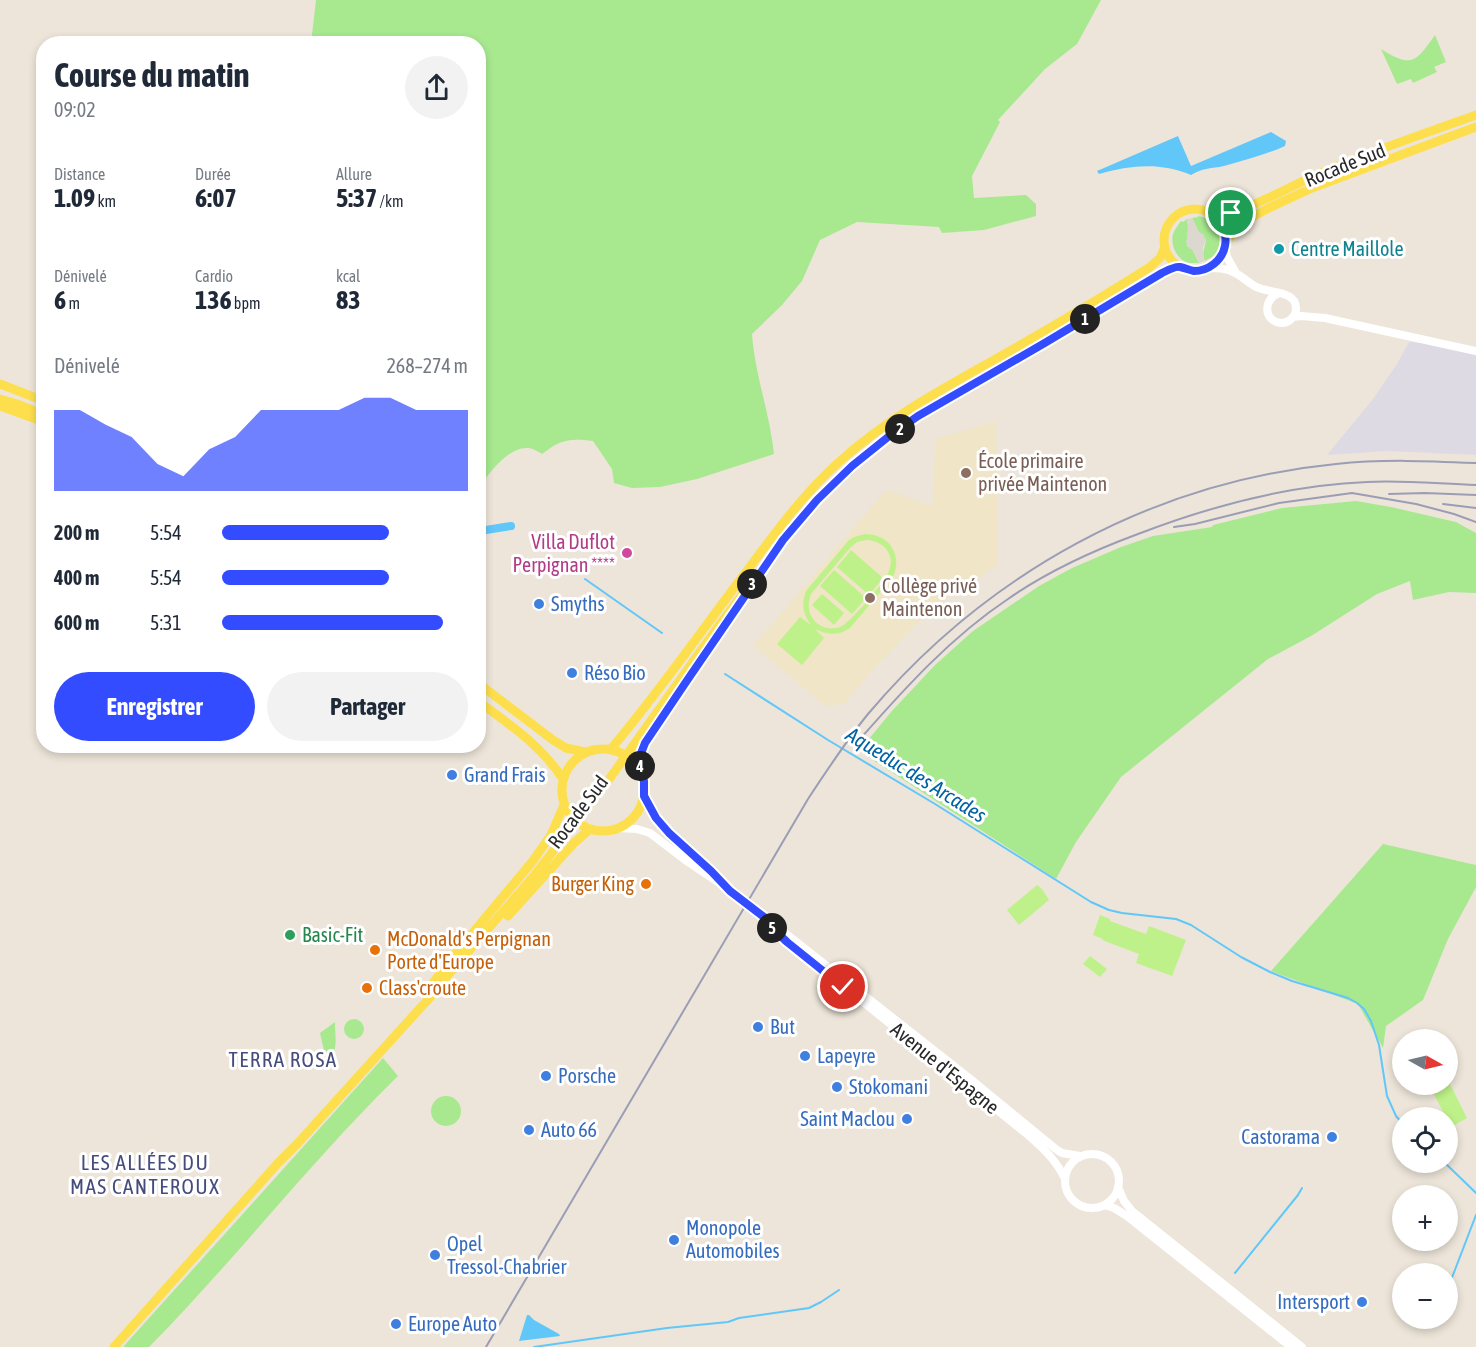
<!DOCTYPE html>
<html lang="fr">
<meta charset="utf-8">
<style>
body{margin:0;font-family:"Asap Condensed",sans-serif;background:#f2f2f3;color:#1f2937;height:100vh;display:flex;flex-direction:column;font-size:22px;white-space:nowrap}
*{box-sizing:border-box;margin:0}
p{font-size:20px;color:#747a83}
.icon{flex:none;width:33px;height:33px;fill:none;stroke:currentColor;stroke-width:2;stroke-linecap:round;stroke-linejoin:round}
.map{position:relative;flex:1;overflow:hidden}
.panel{position:absolute;left:36px;top:36px;width:450px;height:717px;display:flex;flex-direction:column;background:#fff;border-radius:24px;box-shadow:0 3px 9px #0003}
.panel>*{flex:none}
.needle{width:39px;rotate:98deg}
.tools{position:absolute;left:1392px;top:1029px;display:grid;gap:12px}
.tools a{display:grid;place-items:center;width:66px;height:66px;border-radius:50%;background:#fff;box-shadow:0 3px 9px #0003;font-size:30px}
.pin{position:absolute;display:grid;place-items:center;width:51px;height:51px;color:#fff;margin:-26px;border:3px solid #fff;border-radius:50%;box-shadow:0 2px 6px #0007}
.km{position:absolute;width:30px;height:30px;margin:-15px;border-radius:50%;background:#222;color:#fff;font-size:16px;line-height:30px;text-align:center}
.round{display:grid;place-items:center;flex:none;width:63px;height:63px;border-radius:32px;background:#f2f2f3}
.overview{display:flex;align-items:center;justify-content:space-between;height:102px;padding:0 18px}
h1{font-size:33px;font-weight:700;line-height:45px}
.stats{display:grid;grid-template-columns:repeat(3,1fr);gap:9px;height:102px;padding:6px 18px}
.stats div{display:grid;align-content:center}
.stats b{font-size:26px;font-weight:700}
.stats small{font-size:16px;font-weight:400}
.stats p{font-size:16px}
.chart{height:168px;padding:12px 18px}
.chart p{display:flex;justify-content:space-between}
.chart svg{width:100%;height:108px;margin-top:6px;fill:#334cff;opacity:.7}
.button{display:flex;gap:12px;margin-top:auto;padding:12px 18px}
.button a{flex:1;height:69px;border-radius:36px;background:#334cff;color:#fff;font-size:24px;font-weight:700;line-height:69px;text-align:center}
.button a+a{background:#f2f2f3;color:#1f2937}
ul{padding:0 18px;list-style:none;font-size:20px}
li{display:grid;grid-template-columns:96px 72px 1fr;align-items:center;height:45px}
li i{height:15px;border-radius:8px;background:#334cff}
.map>svg:first-child{display:block}
.industrial{fill:#dedae4}
.education{fill:#f0e5c6}
.green{fill:#a8e990}
.pitch{fill:#bff18a;fill-rule:evenodd}
.plaza{fill:#dcd8d0}
.water{fill:#61c7f9}
.lines{fill:none;stroke-linecap:round;stroke-linejoin:round}
.stream{stroke:#61c7f9;stroke-width:2}
.canal{stroke:#61c7f9;stroke-width:8}
.tertiary{stroke:#fff;stroke-width:8}
.secondary{stroke:#fff;stroke-width:8}
.primary{stroke:#fddf4d;stroke-width:9}
.rail{stroke:#9b9db5;stroke-width:2}
.route-casing{stroke:#fff;stroke-width:12}
.route{stroke:#334cff;stroke-width:8}
.culture-dot{fill:#0f9aa8;stroke:#fff;stroke-width:2}
.education-dot{fill:#8d6e63;stroke:#fff;stroke-width:2}
.hotel-dot{fill:#d1479c;stroke:#fff;stroke-width:2}
.shop-dot{fill:#3f7fe0;stroke:#fff;stroke-width:2}
.food-dot{fill:#e8710a;stroke:#fff;stroke-width:2}
.leisure-dot{fill:#2e9e5b;stroke:#fff;stroke-width:2}
.labels{text-anchor:middle;stroke-width:6;stroke-linejoin:round;paint-order:stroke}
.street-label{font-size:20px;fill:#292929;stroke:#fff}
.culture-label{font-size:20px;fill:#0d838f;stroke:#fff;text-anchor:start}
.education-label{font-size:20px;fill:#785e54;stroke:#fff;text-anchor:start}
.hotel-label{font-size:20px;fill:#b23c85;stroke:#fff;text-anchor:end}
.shop-label{font-size:20px;fill:#366cbe;stroke:#fff;text-anchor:start}
.food-label{font-size:20px;fill:#c56008;stroke:#fff;text-anchor:start}
.leisure-label{font-size:20px;fill:#27864d;stroke:#fff;text-anchor:start}
.water-label{font-size:21px;font-style:italic;fill:#0162a4;stroke:#fff}
.neighbourhood-label{font-size:21px;letter-spacing:1.5px;fill:#454c7d;stroke:#fff}
</style>
<div class="map">
<svg width="1476" height="1347" viewBox="0 0 1476 1347">
<rect width="100%" height="100%" fill="#ede5d9"/>
<path class="industrial" d="M1409,342L1476,347V455L1387,451L1327,455L1373,399L1397,364Z"/>
<path class="education" d="M996,421L998,564L977,580L970,579L924,617L871,671L845,703L826,706L753,646L886,490L933,506L935,439Z"/>
<path class="green" d="M316,0H1101L1077,44L1045,69L998,120L1000,122L972,176L974,198L1026,195L1036,204V216L984,230L942,233L939,227L857,222L820,240L802,281L782,305L752,334C755,375 770,414 774,454L697,479L660,487L632,488L614,483L612,469L593,441C570,438 561,439 542,454C539,452 534,449 529,448C508,446 490,473 479,487L478,44L311,43Z
M1435,35L1446,62L1434,67L1437,72L1413,83L1411,79L1397,84L1381,49C1412,68 1415,63 1435,35Z
M1198,216C1211,218 1218,227 1221,239C1217,255 1217,254 1205,261C1201,253 1205,248 1206,240L1199,233L1192,218L1198,217Z
M1187,219L1188,226L1187,246L1192,249L1199,263C1196,263 1192,263 1189,263C1177,260 1170,245 1173,234C1175,229 1178,225 1181,221L1183,222Z
M1356,501L1391,507L1456,522L1476,533V593L1449,592L1413,600L1410,581L1377,594L1311,636L1268,659L1121,777L1076,842L1056,879L859,751L891,712L935,665L973,631L1039,586L1072,568L1121,547L1153,536L1212,527L1213,525L1282,508Z
M1383,844L1476,865V887L1448,939L1423,1000L1386,1026L1383,1048L1358,1004L1271,971Z
M344 1029a10 10 0 1 1 20 0a10 10 0 1 1-20 0Z
M335,1022C335,1040 339,1049 327,1064L320,1033Z
M383,1058L398,1076C310,1162 235,1260 149,1347H123Z
M431 1111a15 15 0 1 1 30 0a15 15 0 1 1-30 0Z"/>
<path class="pitch" d="M865,534C889,534 903,555 893,577L850,628C838,636 828,635 815,629L824,638L802,665L777,644L800,617L811,625C803,614 801,604 806,591L849,540L854,537ZM866,540C882,540 896,554 889,571C886,581 849,624 840,627C831,630 820,628 814,620C807,612 808,603 811,594L850,548L857,542Z
M851,550L883,578L869,595L837,567Z
M834,570L866,598L852,614L820,586Z
M822,594L844,613L834,625L812,605Z
M1037,885L1042,889L1049,900L1019,925L1007,910Z
M1100,915L1110,919V921L1146,934L1149,926L1186,940L1172,976L1136,963L1139,954L1102,940L1103,939L1093,935Z
M1090,956L1107,969L1100,977L1083,964Z
M1448,1080L1467,1118L1451,1127L1448,1118L1446,1117L1429,1085L1448,1084Z"/>
<path class="plaza" d="M1192,218L1199,232L1203,234L1206,240L1203,247V257L1205,261L1199,263L1193,250L1189,248L1186,243L1188,235V226L1187,219Z"/>
<path class="water" d="M1271,132L1286,141L1285,146C1265,155 1245,160 1224,166C1211,169 1204,167 1191,175C1160,162 1131,165 1099,174L1097,171L1178,136L1191,166Z
M527,1315H529L534,1320L559,1334L560,1336L519,1341Z"/>
<g class="lines">
<path class="stream" d="M585,579L662,633
M725,674L828,740L935,804L1091,902L1109,910L1122,913L1176,919L1191,925L1241,957L1270,972L1292,981L1348,998L1357,1003L1364,1009L1371,1021L1379,1045L1387,1096L1396,1116L1402,1123
M1444,1162L1476,1193
M1235,1273L1298,1195L1302,1188
M1448,1288L1476,1215
M534,1347L667,1328L728,1322L739,1318L809,1308L821,1302L839,1290"/>
<path class="canal" d="M486,530L511,526"/>
<path class="tertiary" d="M1225,247L1227,257L1236,273
M1208,268C1217,268 1227,268 1235,273C1244,277 1250,285 1259,288C1271,293 1297,291 1296,309C1296,312 1295,315 1293,317C1290,321 1285,323 1281,323C1263,321 1263,299 1279,293
M1293,317L1301,316L1325,318L1476,351"/>
<path class="secondary" d="M644,796L656,818L669,833L719,880
M619,828L637,829L650,833L688,862L737,895L969,1078L1057,1150L1062,1153L1080,1156
M780,935L1028,1135C1043,1148 1057,1161 1065,1179
M1065 1181a27 27 0 1 1 54 0a27 27 0 1 1-54 0Z
M1118,1187L1124,1201L1132,1211L1302,1347
M1104,1205L1114,1208L1127,1216L1291,1347"/>
<path class="primary" d="M1164 240a31 31 0 1 1 62 0a31 31 0 1 1-62 0Z
M1215,216C1253,209 1286,188 1321,173C1371,151 1424,134 1476,115
M1226,242L1242,222L1271,207L1312,188L1476,127
M0,384L44,401
M0,399L17,404L44,415
M0,406L44,422
M478,683L553,740L566,748L585,752
M478,701C511,726 540,744 563,779
M562 790a41 41 0 1 1 82 0a41 41 0 1 1-82 0Z
M611,749C658,693 699,634 743,576C773,536 802,495 839,462C890,416 951,384 1010,351C1057,324 1104,296 1150,267L1160,258L1165,247
M639,770L640,756L645,743L686,681
M508,916L574,843L590,829
M425,994L451,959L532,862L551,835L564,805
M428,998L533,877L610,778L720,624L784,540L833,483L868,453L918,416L1043,344L1162,273L1180,266
M114,1347L278,1163L298,1143L432,995"/>
<path class="rail" d="M1389,494L1425,493L1476,495
M1443,504L1476,508
M1174,527L1195,524L1279,503L1352,493L1416,504L1454,514L1476,522
M860,739C905,688 951,637 1008,599C1048,571 1092,551 1138,534C1211,506 1288,485 1367,482C1403,480 1440,484 1476,485
M486,1347L808,799C827,770 846,741 868,714C987,573 1152,482 1336,464C1382,459 1429,461 1476,463"/>
</g>
<g class="lines">
<defs>
<path id="route" d="M843,987L787,942L766,922L764,917L730,891L711,871L669,833L656,818L644,796V781L639,770L640,756L645,743L686,682L783,540L817,500L852,466L888,437L918,416L1043,344L1162,273C1168,270 1175,266 1180,267C1185,268 1189,270 1194,271C1208,271 1222,261 1225,246C1227,235 1223,224 1215,216L1231,213"/>
</defs>
<use href="#route" class="route-casing"/>
<use href="#route" class="route"/>
</g>
<circle class="culture-dot" cx="1279" cy="249" r="6"/>
<g class="education-dot">
<circle cx="966" cy="473" r="6"/>
<circle cx="870" cy="598" r="6"/>
</g>
<circle class="hotel-dot" cx="627" cy="553" r="6"/>
<g class="shop-dot">
<circle cx="539" cy="604" r="6"/>
<circle cx="572" cy="673" r="6"/>
<circle cx="452" cy="775" r="6"/>
<circle cx="758" cy="1027" r="6"/>
<circle cx="805" cy="1056" r="6"/>
<circle cx="546" cy="1076" r="6"/>
<circle cx="837" cy="1087" r="6"/>
<circle cx="907" cy="1119" r="6"/>
<circle cx="529" cy="1130" r="6"/>
<circle cx="1332" cy="1137" r="6"/>
<circle cx="674" cy="1240" r="6"/>
<circle cx="435" cy="1255" r="6"/>
<circle cx="1362" cy="1302" r="6"/>
<circle cx="396" cy="1324" r="6"/>
</g>
<g class="food-dot">
<circle cx="646" cy="884" r="6"/>
<circle cx="375" cy="950" r="6"/>
<circle cx="367" cy="988" r="6"/>
</g>
<circle class="leisure-dot" cx="290" cy="935" r="6"/>
<g class="labels">
<g class="street-label">
<text transform="translate(1345 165) rotate(-22)" y="7">Rocade Sud</text>
<text transform="translate(578 812) rotate(-53)" y="7">Rocade Sud</text>
<text transform="translate(945 1068) rotate(39)" y="7">Avenue d'Espagne</text>
</g>
<g class="culture-label">
<text x="1291" y="256">Centre Maillole</text>
</g>
<g class="education-label">
<text x="978" y="468">École primaire<tspan x="978" dy="23">privée Maintenon</tspan></text>
<text x="882" y="593">Collège privé<tspan x="882" dy="23">Maintenon</tspan></text>
</g>
<g class="hotel-label">
<text x="615" y="549">Villa Duflot<tspan x="615" dy="23">Perpignan ****</tspan></text>
</g>
<g class="shop-label">
<text x="551" y="611">Smyths</text>
<text x="584" y="680">Réso Bio</text>
<text x="464" y="782">Grand Frais</text>
<text x="770" y="1034">But</text>
<text x="817" y="1063">Lapeyre</text>
<text x="558" y="1083">Porsche</text>
<text x="849" y="1094">Stokomani</text>
<text x="895" y="1126" text-anchor="end">Saint Maclou</text>
<text x="541" y="1137">Auto 66</text>
<text x="1320" y="1144" text-anchor="end">Castorama</text>
<text x="686" y="1235">Monopole<tspan x="686" dy="23">Automobiles</tspan></text>
<text x="447" y="1251">Opel<tspan x="447" dy="23">Tressol-Chabrier</tspan></text>
<text x="1350" y="1309" text-anchor="end">Intersport</text>
<text x="408" y="1331">Europe Auto</text>
</g>
<g class="food-label">
<text x="634" y="891" text-anchor="end">Burger King</text>
<text x="387" y="946">McDonald's Perpignan<tspan x="387" dy="23">Porte d'Europe</tspan></text>
<text x="379" y="995">Class'croute</text>
</g>
<g class="leisure-label">
<text x="302" y="942">Basic-Fit</text>
</g>
<g class="water-label">
<text transform="translate(916 775) rotate(32)" y="7">Aqueduc des Arcades</text>
</g>
<g class="neighbourhood-label">
<text x="283" y="1067">TERRA ROSA</text>
<text x="145" y="1170">LES ALLÉES DU<tspan x="145" dy="24">MAS CANTEROUX</tspan></text>
</g>
</g>
</svg>
<div class="tools">
<a><svg class="needle" viewBox="-14 -14 28 28"><path d="M0-13l5 13h-10z" fill="#e53935"/><path d="M0 13l5-13h-10z" fill="#747a83"/></svg></a>
<a><svg class="icon" aria-label="locate" viewBox="0 0 24 24"><circle cx="12" cy="12" r="6"/><path d="M12 2v4M12 18v4M2 12h4M18 12h4"/></svg></a>
<a>+</a>
<a>−</a>
</div>
<div class="pin" style="left:1231px;top:213px;background:#1e9e55"><svg class="icon" aria-label="arrive" viewBox="0 0 24 24"><path d="M6 21V4h12l-3 4 3 4H6"/></svg></div>
<div class="pin" style="left:843px;top:987px;background:#d93025"><svg class="icon" aria-label="check" viewBox="0 0 24 24"><path d="M5 12l5 5 9-10"/></svg></div>
<b class="km" style="left:1085px;top:319px">1</b>
<b class="km" style="left:900px;top:429px">2</b>
<b class="km" style="left:752px;top:584px">3</b>
<b class="km" style="left:640px;top:766px">4</b>
<b class="km" style="left:772px;top:928px">5</b>
<section class="panel">
<div class="overview"><div><h1>Course du matin</h1><p>09:02</p></div><a class="round"><svg class="icon" aria-label="share" viewBox="0 0 24 24"><path d="M12 15V3M7 8l5-5 5 5M5 13v7h14v-7"/></svg></a></div>
<div class="stats">
<div><p>Distance</p><b>1.09<small> km</small></b></div>
<div><p>Durée</p><b>6:07</b></div>
<div><p>Allure</p><b>5:37<small> /km</small></b></div>
</div>
<div class="stats">
<div><p>Dénivelé</p><b>6<small> m</small></b></div>
<div><p>Cardio</p><b>136<small> bpm</small></b></div>
<div><p>kcal</p><b>83</b></div>
</div>
<div class="chart"><p><span>Dénivelé</span>268–274 m</p>
<svg viewBox="0 0 160 44" preserveAspectRatio="none"><path d="M0 44V11L10 11L20 17L30 22L40 33L50 38L60 27L70 22L80 11L90 11L100 11L110 11L120 6L130 6L140 11L150 11L160 11V44z"/></svg>
</div>
<ul>
<li><b>200 m</b>5:54<i style="width:68%"></i></li>
<li><b>400 m</b>5:54<i style="width:68%"></i></li>
<li><b>600 m</b>5:31<i style="width:90%"></i></li>
</ul>
<div class="button"><a>Enregistrer</a><a>Partager</a></div>
</section>
</div>
